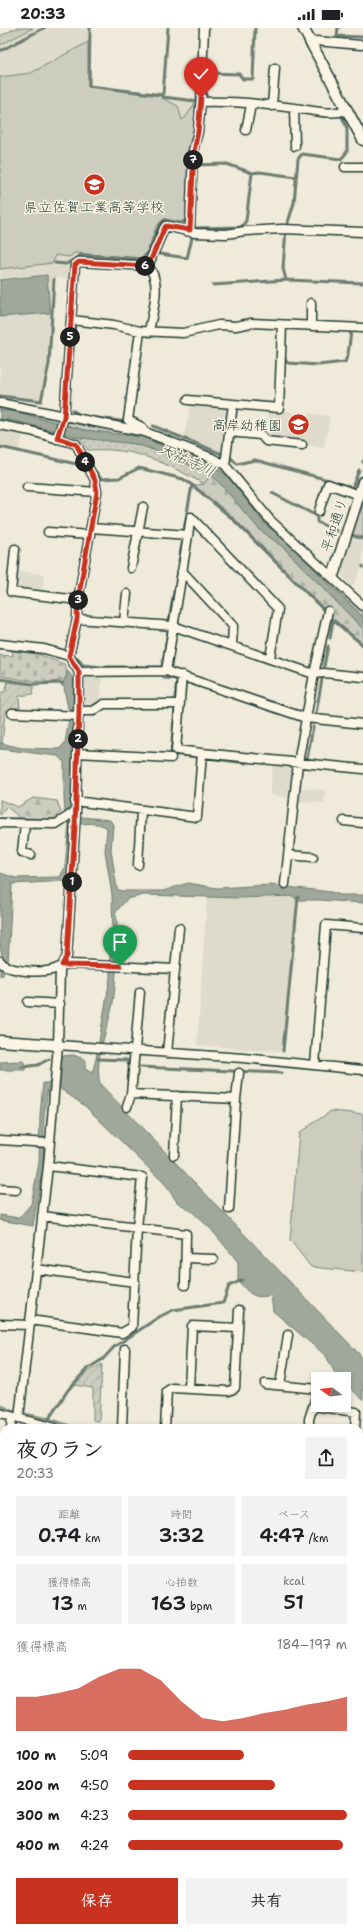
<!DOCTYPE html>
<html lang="ja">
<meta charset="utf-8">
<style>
body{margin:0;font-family:"Shantell Sans","Klee One",sans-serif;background:#f2f2f2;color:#202124;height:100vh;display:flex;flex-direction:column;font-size:15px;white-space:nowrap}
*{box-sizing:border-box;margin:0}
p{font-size:13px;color:#757577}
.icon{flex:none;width:22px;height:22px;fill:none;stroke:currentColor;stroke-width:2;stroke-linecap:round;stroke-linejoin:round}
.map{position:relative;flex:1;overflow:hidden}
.side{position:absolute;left:0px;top:1396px;width:363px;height:508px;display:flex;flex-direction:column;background:#fff;border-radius:12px 12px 0 0;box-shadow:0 2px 6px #0003}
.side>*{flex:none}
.needle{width:26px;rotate:285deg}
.fabs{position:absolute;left:311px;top:1344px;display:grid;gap:8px}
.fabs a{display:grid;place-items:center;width:40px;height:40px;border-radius:0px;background:#fff;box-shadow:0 2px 6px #0003;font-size:20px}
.pin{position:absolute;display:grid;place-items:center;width:34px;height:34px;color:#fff;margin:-41px -17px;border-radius:50% 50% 50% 0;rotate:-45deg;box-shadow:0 0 4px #0007}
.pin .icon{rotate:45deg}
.km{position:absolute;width:20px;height:20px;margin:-10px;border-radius:50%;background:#222;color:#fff;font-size:11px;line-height:20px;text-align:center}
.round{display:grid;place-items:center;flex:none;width:42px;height:42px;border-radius:0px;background:#f2f2f2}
.headline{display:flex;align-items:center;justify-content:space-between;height:68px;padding:0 16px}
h1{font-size:22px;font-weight:600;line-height:30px}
.figures{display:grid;grid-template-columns:repeat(3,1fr);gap:6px;height:68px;padding:4px 16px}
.figures div{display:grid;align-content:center;border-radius:0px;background:#f2f2f2;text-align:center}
.figures b{font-size:20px;font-weight:600}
.figures small{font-size:11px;font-weight:400}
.figures p{font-size:11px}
.chart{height:112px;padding:8px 16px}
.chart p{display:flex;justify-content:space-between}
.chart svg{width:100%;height:72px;margin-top:4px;fill:#c8321e;opacity:.7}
.cta{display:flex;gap:8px;margin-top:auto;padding:8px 16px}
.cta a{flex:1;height:46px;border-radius:0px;background:#c8321e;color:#fff;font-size:16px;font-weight:600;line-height:46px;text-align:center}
.cta a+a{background:#f2f2f2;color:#202124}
ul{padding:0 16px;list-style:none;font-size:13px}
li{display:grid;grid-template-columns:64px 48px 1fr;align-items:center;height:30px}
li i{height:10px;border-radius:5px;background:#c8321e}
.status{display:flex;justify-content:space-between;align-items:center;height:28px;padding:0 20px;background:#fff;direction:ltr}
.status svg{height:11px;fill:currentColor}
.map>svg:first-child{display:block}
.built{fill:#dedbcc}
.grass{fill:url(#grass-dots);stroke:#76857a}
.forest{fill:url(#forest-firs);stroke:#76857a}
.cemetery{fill:url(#cemetery-stones);stroke:#76857a}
.park{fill:#cccdbf;stroke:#76857a}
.garden{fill:url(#garden-furrows);stroke:#76857a}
.water{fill:#9fa89a;stroke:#6c7d71}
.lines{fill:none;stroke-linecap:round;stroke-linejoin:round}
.stream{stroke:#6c7d71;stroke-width:3}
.minor-casing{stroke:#1f3d34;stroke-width:11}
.tertiary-casing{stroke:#1f3d34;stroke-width:13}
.trunk-casing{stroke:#1f3d34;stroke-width:16}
.minor{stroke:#fcf5e5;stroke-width:8}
.tertiary{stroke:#fcf5e5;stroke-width:10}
.trunk{stroke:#fcf5e5;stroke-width:13}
.route-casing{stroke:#fff;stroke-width:8}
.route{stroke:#c8321e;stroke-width:5}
.labels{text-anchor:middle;stroke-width:3;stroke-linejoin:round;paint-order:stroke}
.poi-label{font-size:14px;fill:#1f3d34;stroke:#fcf5e5}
.street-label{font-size:14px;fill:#1f3d34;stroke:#fcf5e5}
.water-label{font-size:15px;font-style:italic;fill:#455d53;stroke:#fcf5e5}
</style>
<div class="status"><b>20:33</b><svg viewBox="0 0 49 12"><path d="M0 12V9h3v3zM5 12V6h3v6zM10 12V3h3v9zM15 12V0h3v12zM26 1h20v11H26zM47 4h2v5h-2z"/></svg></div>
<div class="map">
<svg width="363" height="1904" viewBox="0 0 363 1904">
<defs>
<pattern id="grass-dots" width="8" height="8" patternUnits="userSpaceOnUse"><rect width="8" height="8" fill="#cccdbf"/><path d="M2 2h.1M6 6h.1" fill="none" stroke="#afb1a5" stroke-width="1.8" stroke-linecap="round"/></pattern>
<pattern id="forest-firs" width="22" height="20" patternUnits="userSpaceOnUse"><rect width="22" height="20" fill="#cccdbf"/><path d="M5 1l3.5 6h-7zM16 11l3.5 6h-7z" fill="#afb1a5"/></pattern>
<pattern id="cemetery-stones" width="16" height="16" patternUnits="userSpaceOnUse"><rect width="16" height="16" fill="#cccdbf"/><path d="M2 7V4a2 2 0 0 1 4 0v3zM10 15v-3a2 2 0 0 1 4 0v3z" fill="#afb1a5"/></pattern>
<pattern id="garden-furrows" width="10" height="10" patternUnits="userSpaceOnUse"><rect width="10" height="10" fill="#cccdbf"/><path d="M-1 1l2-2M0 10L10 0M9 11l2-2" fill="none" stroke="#afb1a5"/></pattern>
</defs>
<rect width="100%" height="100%" fill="#efeada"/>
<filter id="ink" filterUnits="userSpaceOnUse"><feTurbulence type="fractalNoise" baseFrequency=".025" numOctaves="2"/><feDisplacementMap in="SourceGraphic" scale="8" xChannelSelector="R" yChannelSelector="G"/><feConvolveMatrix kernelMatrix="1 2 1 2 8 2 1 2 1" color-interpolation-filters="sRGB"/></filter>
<g filter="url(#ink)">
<path class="built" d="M33,0H91L90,58L164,65V68L196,74L194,103L189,124L186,191L181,194L164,191L157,196L147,226L142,230L81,226L71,232L70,251L55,250L50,335L42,375L0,369V17Z
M192,371L229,378L223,424L218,426L183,412Z
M268,381L330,388L324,420L306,417V414L267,409Z
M0,400L23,406L19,422L0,418Z
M351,506L363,509L362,539L352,559L342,548L341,543Z
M16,543L44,546L42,565L14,562Z
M82,648H101V675L92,681H81Z
M273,734L294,739L291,770L270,767Z
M298,760L325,762L324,775L297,773Z
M293,868L298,872L284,1024L197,1017L207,869Z
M363,1557V1752H359V1562H362Z
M0,1748H4V1858H0Z
M363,1816V1904H355L356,1900H359V1869Z"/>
<path class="grass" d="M0,379L16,381L82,397L146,407L213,435L228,445L363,584V589L287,514L264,495L232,453L221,443L142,409L84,402L17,384L0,382Z
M0,391L15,393L51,403L136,416L166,426L211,447L204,456C163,434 136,419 88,422L83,414L0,394Z"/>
<path class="forest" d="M211,447L224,460L259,501L284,520L363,601V618L333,593L231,491L192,458L204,456Z
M33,770L57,773L61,784L53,791L20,790L7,779L0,787V772L18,779Z
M3,1673L4,1709L0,1710Z"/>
<path class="cemetery" d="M12,623L38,626L64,636L67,643L66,650C54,659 15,650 0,648V627L13,628Z"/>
<path class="park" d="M16,0H33L0,17V8Z
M88,14V59L161,68L162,70L178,78L182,92L185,90L196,74L194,103L189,124L186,191L181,194L164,191C150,200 154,219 142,230L75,225L69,229L55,227L53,235L0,241V49L31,45Z
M363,474V509L351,506Z
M331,1083L363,1086V1244L311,1239L290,1212L299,1105Z
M0,1522H4V1644L0,1698Z"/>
<path class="garden" d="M8,654L34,657L33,666L19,668L20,683H5L2,716L0,715V665L5,663Z
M102,1336L99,1393L93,1392V1360L75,1357L87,1344Z"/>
<path class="water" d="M47,247L50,285L0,289V252Z
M0,382L17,384L84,402L142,409L221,443L232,453L264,495L287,514L363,589V601L284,520L259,501L224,460L211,447L166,426L136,416L81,410L15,393L0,391Z
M67,643C78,650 75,673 71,683L68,681L64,659L61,657L66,650Z
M69,691L74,692L70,783L71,785L82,789L110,792L113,797L111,822L117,861L122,863H163L188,855L217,860L270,857L331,864L340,867H363V875L320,872H297L293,868L239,870L144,867L127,871L115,885L117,892C117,920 117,947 113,975C108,1001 94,1029 100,1056L363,1330V1372L344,1354V1351H341L335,1345L326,1328L273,1283L271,1267C254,1272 250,1266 238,1253V1234L210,1200L190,1182L177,1174L164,1155L85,1078L59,1060H48L44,1088L43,1138L33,1198L0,1192V1187L19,1190L31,1176L39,1135L40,1087L43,1055H58L61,1028L74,1027L85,1032V1041L92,1045L96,1031L110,950V921L113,912L112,867L105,823L107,800C98,793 83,796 73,797L68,853L12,856L8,935L3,947L0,948V942L4,934L0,919V845L16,850L60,849L65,839L69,796L65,786L64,769V734L58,728L0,721V715L22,720L59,721L65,715Z
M23,1033L26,1038L25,1042H0V1034Z
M0,1376L14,1383L49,1390L79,1400C68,1400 60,1396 49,1393C32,1388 16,1386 0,1380Z"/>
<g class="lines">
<path class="stream" d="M90,0L89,58L163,67V69L196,73
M338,0L337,8L363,9
M0,23L44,0
M163,67L168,0
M344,88L342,89L347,100V124L341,131L302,126L298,131L294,175L286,201L283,240L286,252L363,255
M196,89V73L206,69L207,45L239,46L243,51H253L255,0
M193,137L227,136L252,145L260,144L296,149
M196,200L241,199L246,193L252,145
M160,226L187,230L192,210
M55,235L66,236L81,227L142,231C155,220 152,201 165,192L182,196L187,190
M213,257L286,252
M285,329V332L288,335L318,337L345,334L348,326L351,304
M0,368L41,373L49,336L54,251
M72,382L82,388
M90,389L128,394
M153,398L222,426
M0,419L81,437
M231,430L237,436L255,432L332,453
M363,434V433
M95,443L101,451L119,450L139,440L183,451L192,457L231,489L323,581
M337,455L352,460L359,442
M272,465L317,488V494L337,503
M184,502L192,457
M351,507L363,511
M179,533L183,511
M363,538V539
M176,554L178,543
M169,593L174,563
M330,610L333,592L363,617
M77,630L83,637L102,639H162L168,603
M324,638L328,618
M164,650L177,651L175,671
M0,651L33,656L63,655
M175,680L171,726L198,729
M316,685L322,651
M207,730L246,735
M307,731L313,699
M0,791H20
M283,1023L298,869
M98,1031L127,1032L129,1038
M22,1039L38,1037L49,1031
M140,1039L281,1045
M48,1392L68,1362L87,1341L103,1331L114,1319L159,1289L173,1282L223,1275L229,1258L242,1252
M359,1718C363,1665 355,1609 363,1557
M344,1904V1900"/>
<defs>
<path id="minor" d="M310,16L316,13L361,17
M201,74C231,73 264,76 294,80C311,82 330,88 346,82
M272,78L275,40
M294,80L295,118
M246,102L251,77
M345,139H363
M190,202L193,123L198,104L201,74L204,0
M148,238L164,201L166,198L195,205L226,206L245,203L282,201L363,204
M72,292L114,297L140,303L183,305L219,297L236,298L251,295L363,300
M311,298V275
M140,303L128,392L142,399L144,403
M188,372L233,376
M0,375L145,404L212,430L225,437L270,492L363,578
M0,397L31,403L76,416L95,452L97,464L78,572L77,591L69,628
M229,404L261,407L266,413L302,417
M57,411L64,389L65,375L75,237L79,234L148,238C163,255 152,284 149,304
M225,437L233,376L279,380L282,297
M27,459L97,464
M319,483L328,456L359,467
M91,500L188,507
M48,504L90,507
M15,521L11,564L78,572
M131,540L143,479
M182,543L233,598L232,617
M77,591L173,598L314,646L324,645L363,649
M124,594L127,566
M0,616L44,621L69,628L79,644L76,783L67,928L60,942L58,1017L48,1138L19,1390
M166,643L191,489L278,581L270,630
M79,644L166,643L306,690L363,696
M79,683H93L104,676H180
M12,685L79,688
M77,725L171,730
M202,725L363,741
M75,773L197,789L202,725L176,722L182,647
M344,793L363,795
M0,795L56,796L76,783
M25,796L22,824L31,827
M288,827L313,829
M138,837L141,782
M285,856L298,735L314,646L328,583
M0,933C6,944 41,945 52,942C59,940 63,936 70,936L175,941
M28,974L60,976
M58,1017L243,1030L363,1042
M167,1025L179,900
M315,1037L326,897L363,900
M131,1066L236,1071L229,1181
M236,1071L239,1045
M127,1079L131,1066L140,964
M0,1112L49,1115
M174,1127L177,1068
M0,1161L16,1162
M42,1188L186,1206L185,1257
M186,1230L213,1231
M36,1241L135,1254
M30,1292L122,1305L132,1299L137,1200L142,1149L48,1138
M0,1296L29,1297
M265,1356L318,1361
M280,1357L288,1307
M189,1361L192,1298L238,1300
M313,1378L356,1384L355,1400
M0,1385L55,1400
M11,1400L12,1389
M122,1400L125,1321
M165,1400L167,1363L172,1360L229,1363L235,1360L239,1282
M309,1400V1391L318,1363
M0,1477L4,1452
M359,1528L363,1529
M359,1795L362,1764
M0,1873L4,1869
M58,1904V1900
M128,1904L129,1900
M252,1904V1900
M298,1904V1900
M351,1904V1900"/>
<path id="tertiary" d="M303,0L363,112
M333,548L363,454
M0,1013L58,1017"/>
<path id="trunk" d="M0,1734L4,1735
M359,1764L363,1765"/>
</defs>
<use href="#minor" class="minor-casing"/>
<use href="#tertiary" class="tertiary-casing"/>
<use href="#trunk" class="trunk-casing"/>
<use href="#minor" class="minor"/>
<use href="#tertiary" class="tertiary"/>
<use href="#trunk" class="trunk"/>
</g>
</g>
<g class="lines" filter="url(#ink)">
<defs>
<path id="route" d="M120,938L62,937L67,928L69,894L75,799L79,683V644L69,628L77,591L78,572L97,464L95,452L76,416L57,410L64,389L65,376L75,237L79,234L148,238L164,201L166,198L190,202L194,123L198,104L201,70"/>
</defs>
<use href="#route" class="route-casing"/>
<use href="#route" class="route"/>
</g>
<defs>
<symbol id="school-disc" viewBox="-11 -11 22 22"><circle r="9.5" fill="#c8321e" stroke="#fcf5e5"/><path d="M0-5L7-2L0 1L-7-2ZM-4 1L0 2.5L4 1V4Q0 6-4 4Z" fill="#fff"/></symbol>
</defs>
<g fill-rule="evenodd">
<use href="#school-disc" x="82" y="144" width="25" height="25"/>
<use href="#school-disc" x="286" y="384" width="25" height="25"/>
</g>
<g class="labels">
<g class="poi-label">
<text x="94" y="184">県立佐賀工業高等学校</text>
<text x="282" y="402" text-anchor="end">高岸幼稚園</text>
</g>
<g class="street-label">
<text transform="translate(334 497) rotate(-72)" y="5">平和通り</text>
</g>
<g class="water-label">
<text transform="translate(187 432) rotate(25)" y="5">天祐寺川</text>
</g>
</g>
</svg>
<div class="fabs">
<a><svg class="needle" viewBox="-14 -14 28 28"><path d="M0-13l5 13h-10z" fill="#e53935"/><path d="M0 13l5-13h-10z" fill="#757577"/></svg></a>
</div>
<div class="pin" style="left:120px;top:938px;background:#1e9e55"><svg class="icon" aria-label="arrive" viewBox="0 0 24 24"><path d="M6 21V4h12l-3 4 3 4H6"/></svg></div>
<div class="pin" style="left:201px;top:70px;background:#d93025"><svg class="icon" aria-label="check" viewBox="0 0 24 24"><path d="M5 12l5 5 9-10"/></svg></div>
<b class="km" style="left:72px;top:854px">1</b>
<b class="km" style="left:78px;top:711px">2</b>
<b class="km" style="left:78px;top:572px">3</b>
<b class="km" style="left:85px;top:434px">4</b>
<b class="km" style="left:70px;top:309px">5</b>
<b class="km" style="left:145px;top:238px">6</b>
<b class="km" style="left:193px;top:132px">7</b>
<section class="side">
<div class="headline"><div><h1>夜のラン</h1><p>20:33</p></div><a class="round"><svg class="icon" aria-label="share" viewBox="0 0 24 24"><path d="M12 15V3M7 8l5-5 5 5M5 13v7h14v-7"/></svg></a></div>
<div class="figures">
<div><p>距離</p><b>0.74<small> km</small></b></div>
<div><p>時間</p><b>3:32</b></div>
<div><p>ペース</p><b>4:47<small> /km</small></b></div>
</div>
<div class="figures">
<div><p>獲得標高</p><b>13<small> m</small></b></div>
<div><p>心拍数</p><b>163<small> bpm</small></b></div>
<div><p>kcal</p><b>51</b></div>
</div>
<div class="chart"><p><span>獲得標高</span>184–197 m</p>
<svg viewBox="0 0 160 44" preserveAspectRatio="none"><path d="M0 44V23L10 23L20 21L30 18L40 11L50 6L60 6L70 13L80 26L90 36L100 38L110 36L120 33L130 31L140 28L150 26L160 23V44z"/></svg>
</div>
<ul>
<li><b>100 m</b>5:09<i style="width:53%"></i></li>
<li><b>200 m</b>4:50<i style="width:67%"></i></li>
<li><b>300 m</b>4:23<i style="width:100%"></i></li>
<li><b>400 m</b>4:24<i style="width:98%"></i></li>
</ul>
<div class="cta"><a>保存</a><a>共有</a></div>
</section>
</div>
